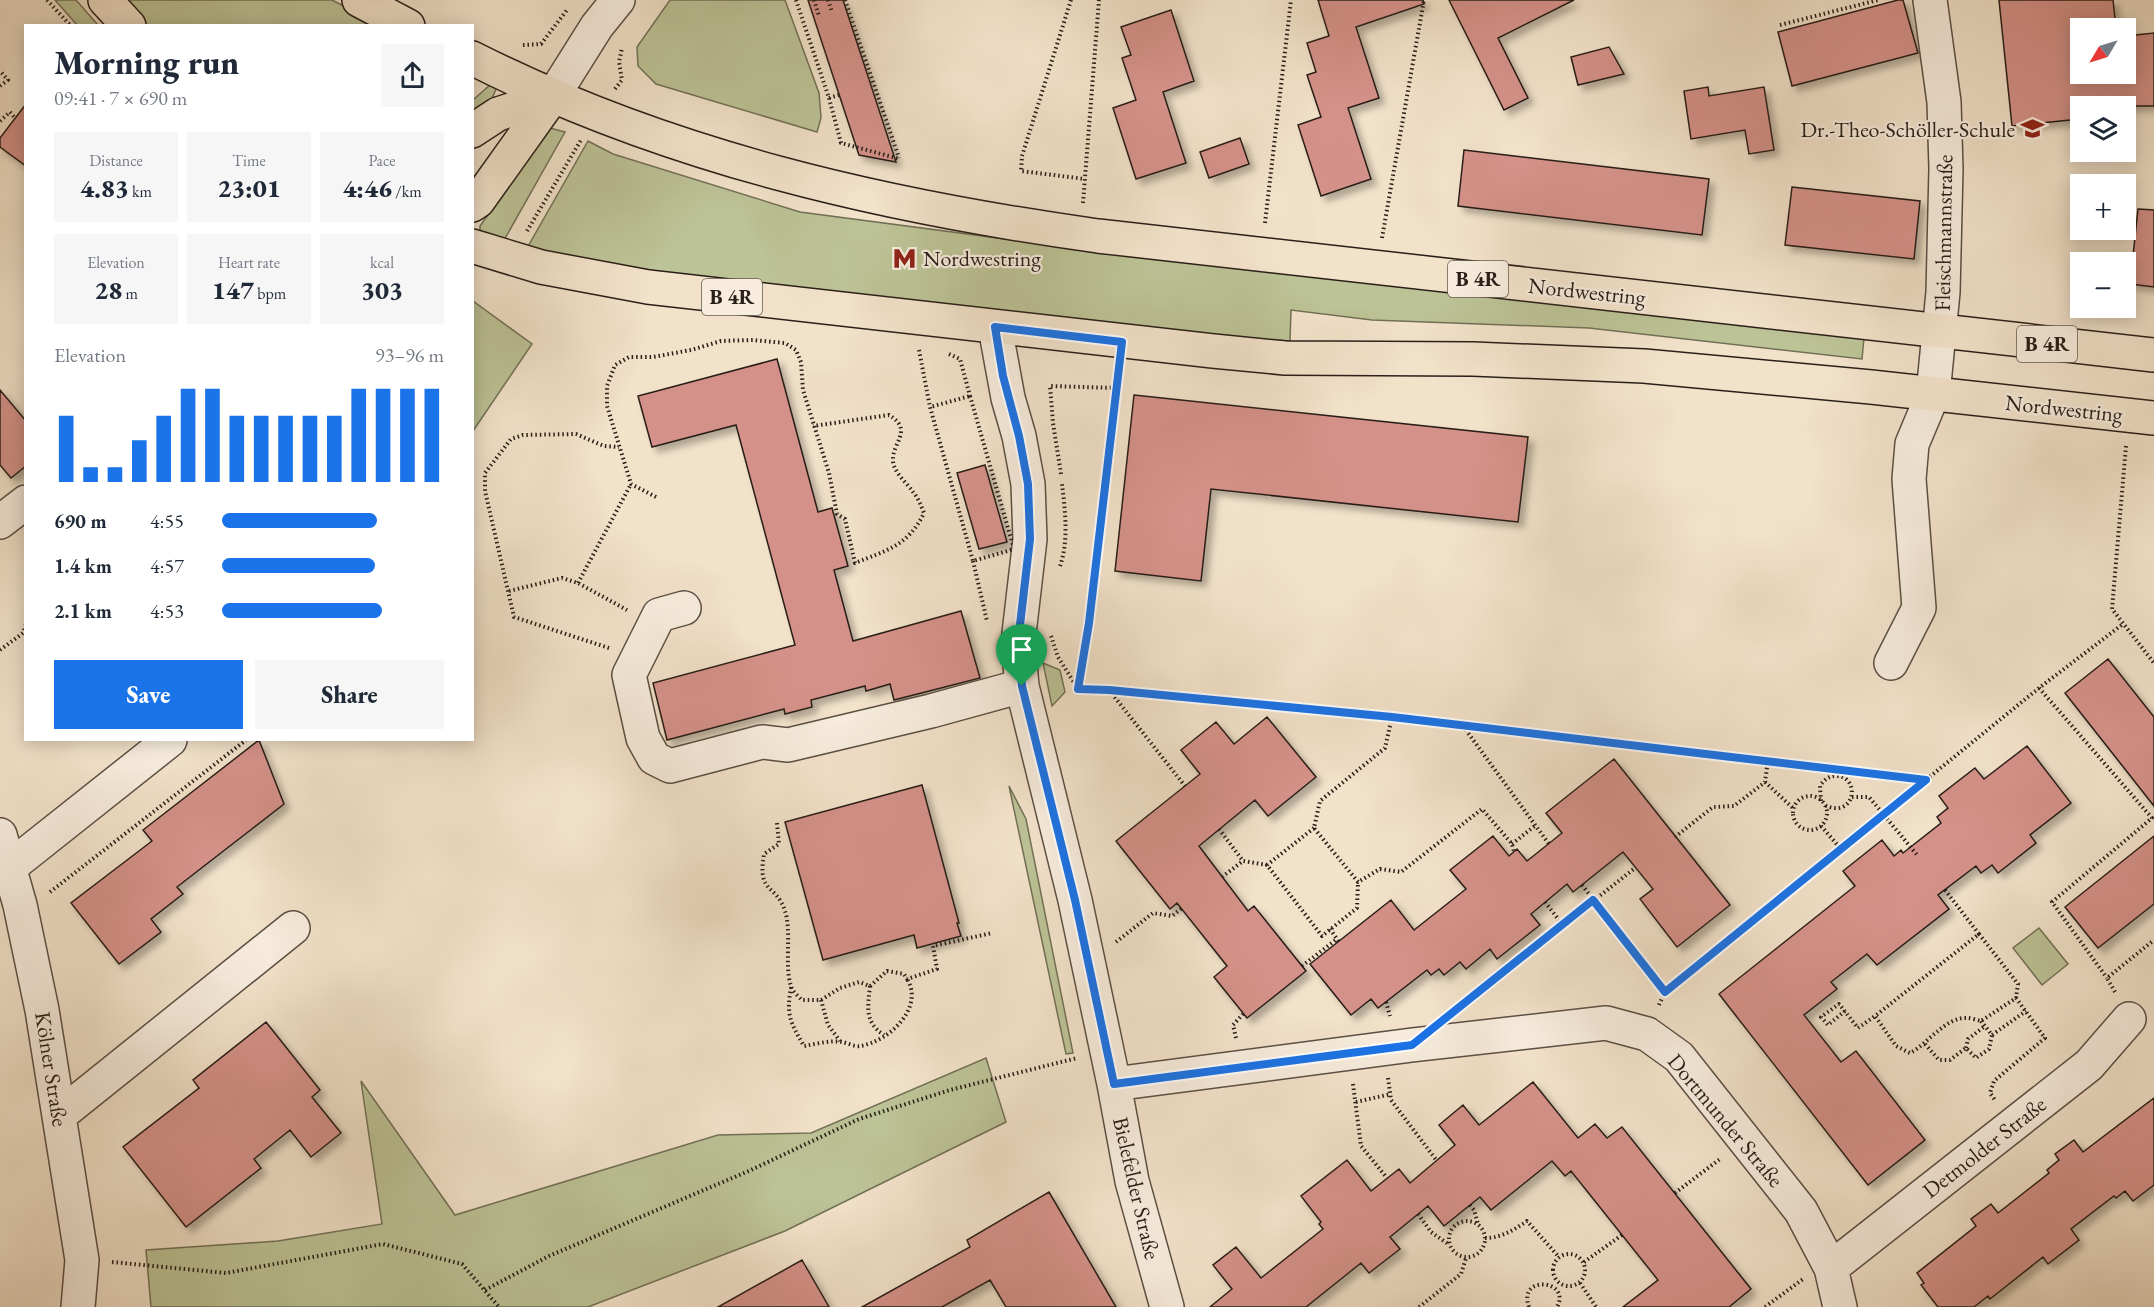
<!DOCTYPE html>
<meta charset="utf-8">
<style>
body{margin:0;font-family:"EB Garamond",serif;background:#f6f6f7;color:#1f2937;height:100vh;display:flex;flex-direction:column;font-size:22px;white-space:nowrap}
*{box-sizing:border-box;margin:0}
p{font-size:20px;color:#747a83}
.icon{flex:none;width:33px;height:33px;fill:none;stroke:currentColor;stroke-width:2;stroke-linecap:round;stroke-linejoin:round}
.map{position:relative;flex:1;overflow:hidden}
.drawer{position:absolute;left:24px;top:24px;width:450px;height:717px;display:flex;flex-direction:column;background:#fff;border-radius:0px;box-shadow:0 3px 15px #0003}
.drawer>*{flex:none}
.needle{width:39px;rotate:232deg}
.fabs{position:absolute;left:2070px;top:18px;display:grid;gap:12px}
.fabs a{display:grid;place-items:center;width:66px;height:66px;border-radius:0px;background:#fff;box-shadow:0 3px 15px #0003;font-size:30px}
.pin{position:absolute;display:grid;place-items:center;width:51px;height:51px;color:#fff;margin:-62px -26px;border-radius:50% 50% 50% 0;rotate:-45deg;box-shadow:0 0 6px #0007}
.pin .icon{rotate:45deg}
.round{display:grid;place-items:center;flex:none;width:63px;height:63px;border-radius:0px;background:#f6f6f7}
.overview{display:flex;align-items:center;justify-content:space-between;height:102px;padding:0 30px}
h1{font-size:33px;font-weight:800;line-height:45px}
.stats{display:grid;grid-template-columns:repeat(3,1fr);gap:9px;height:102px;padding:6px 30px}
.stats div{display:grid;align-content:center;border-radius:0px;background:#f6f6f7;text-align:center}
.stats b{font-size:26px;font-weight:800}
.stats small{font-size:16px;font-weight:400}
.stats p{font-size:16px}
.chart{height:168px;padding:12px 30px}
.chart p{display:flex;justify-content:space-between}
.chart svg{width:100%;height:108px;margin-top:6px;stroke:#1a73e8;stroke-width:6}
.action{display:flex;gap:12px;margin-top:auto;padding:12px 30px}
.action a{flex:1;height:69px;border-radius:0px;background:#1a73e8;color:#fff;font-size:24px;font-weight:800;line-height:69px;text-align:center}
.action a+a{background:#f6f6f7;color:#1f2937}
ul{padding:0 30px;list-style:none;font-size:20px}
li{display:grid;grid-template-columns:96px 72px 1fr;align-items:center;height:45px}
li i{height:15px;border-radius:8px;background:#1a73e8}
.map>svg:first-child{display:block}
.green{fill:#bcc396;stroke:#727057;stroke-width:1.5}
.building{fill:#d49189;stroke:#291e18;stroke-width:1.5;filter:url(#shadow)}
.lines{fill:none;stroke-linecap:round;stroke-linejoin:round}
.minor-casing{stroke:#5b4f44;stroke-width:36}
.major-casing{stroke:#291e18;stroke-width:36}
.path{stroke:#291e18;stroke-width:4;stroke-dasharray:1.5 3;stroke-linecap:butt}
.minor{stroke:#f7ecdd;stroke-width:33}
.major{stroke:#f2e2ca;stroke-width:33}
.route-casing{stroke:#fff;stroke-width:12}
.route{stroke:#1a73e8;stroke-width:8}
.labels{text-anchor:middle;stroke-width:4.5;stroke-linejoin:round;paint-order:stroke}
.shield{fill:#f7ecdd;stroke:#675c53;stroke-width:1.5}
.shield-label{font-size:21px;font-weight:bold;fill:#291e18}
.poi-label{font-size:22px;fill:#291e18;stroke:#f7ecdd;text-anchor:end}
.street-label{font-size:22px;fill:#291e18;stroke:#f7ecdd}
</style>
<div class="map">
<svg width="2154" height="1307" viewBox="0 0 2154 1307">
<defs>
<filter id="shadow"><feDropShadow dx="5.5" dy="5.5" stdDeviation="3" flood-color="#0004"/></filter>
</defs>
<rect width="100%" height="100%" fill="#f2e2ca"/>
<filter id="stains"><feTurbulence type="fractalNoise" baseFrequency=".00333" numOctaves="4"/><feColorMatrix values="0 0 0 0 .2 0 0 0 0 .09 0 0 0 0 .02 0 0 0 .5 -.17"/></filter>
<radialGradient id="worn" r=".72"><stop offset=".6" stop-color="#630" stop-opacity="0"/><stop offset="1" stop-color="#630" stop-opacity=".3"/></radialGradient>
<path class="green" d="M55,0H76L98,25H77Z
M122,0H332L380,25H146Z
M670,0H785L819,93L821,118L817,132L656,84L638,66L637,47Z
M491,84L496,89L491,101L473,119V100Z
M550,128L565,132L503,242L480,231V226Z
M588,141L613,154L800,212L1097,251L1864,338L1862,359L1589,328L1372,320L1291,310L1290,341L1196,336L688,278L526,250Z
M473,301L532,344L473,431Z
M1043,663L1060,670L1065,692L1052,706Z
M1009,786L1026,819L1073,1053L1066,1054Z
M2039,928L2068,964L2042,985L2013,948Z
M986,1058L1006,1122L785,1231L588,1307H151L146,1250L278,1241L382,1224L361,1081L455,1215L718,1135L811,1133Z"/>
<path class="building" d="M808,0H843L896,162L859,155Z
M1318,0H1423L1424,4L1356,27L1379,98L1348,108L1371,179L1321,196L1298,125L1321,117L1307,75L1316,72L1307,43L1329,36Z
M1449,0H1574L1498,38L1528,98L1504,110Z
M1898,0H1903L1918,53L1792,86L1778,32Z
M1999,0H2113L2116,28H2080V74H2126V36L2154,33V106H2080V119L2012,126Z
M1171,10L1194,81L1163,92L1186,163L1136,179L1113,108L1136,100L1122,58L1131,55L1121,27Z
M1609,47L1624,74L1578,85L1571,57Z
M1708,87L1709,96L1764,87L1774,150L1749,154L1745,130L1691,139L1684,91Z
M26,104V166L0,147V138Z
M1240,138L1249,164L1209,178L1200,152Z
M1464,150L1709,179L1702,235L1458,206Z
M1792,187L1920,201L1914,259L1785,245Z
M2138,209L2154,210V287L2130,284Z
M777,359L818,512L832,508L848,566L834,570L853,641L961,611L980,678L894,700L890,684L866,691L865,686L811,700L812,707L785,714L784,709L667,740L653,683L795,645L736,425L652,447L638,396Z
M0,390L26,421V466L11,478L0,465Z
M1134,395L1528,437L1518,522L1211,489L1201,581L1115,571Z
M985,465L1007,542L979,549L957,473Z
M2108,659L2154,717V806L2065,693Z
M1267,717L1316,777L1268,816L1255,800L1199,846L1248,911L1254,906L1306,971L1247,1018L1214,977L1227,966L1177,903L1170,909L1116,841L1200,774L1181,750L1216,722L1234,744Z
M259,740L284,804L177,887L183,894L151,919L161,932L119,964L71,903L152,841L143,830Z
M2027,746L2071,803L2030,835L2036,843L1998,873L1992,865L1981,873L1976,866L1938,895L1949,909L1877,965L1867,954L1831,982L1837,989L1804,1015L1841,1062L1856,1051L1925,1140L1868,1185L1719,994L1855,886L1843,871L1882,840L1894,856L1901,850L1903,853L1941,823L1937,817L1948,808L1939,796L1975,768L1984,779Z
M1614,759L1730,905L1677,947L1640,899L1653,889L1623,852L1573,892L1567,884L1531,914L1540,925L1497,959L1490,949L1466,969L1460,962L1444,975L1439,969L1431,975L1427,970L1378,1008L1371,999L1351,1015L1310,964L1391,900L1414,930L1466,889L1450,870L1493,836L1509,856L1517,849L1527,861L1562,833L1546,813Z
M922,785L959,923H957L961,936L917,948L914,935L823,960L785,822Z
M2154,836V904L2098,948L2065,907Z
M266,1022L320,1090L312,1097L341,1133L311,1157L290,1130L254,1159L261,1168L186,1227L123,1147L199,1088L193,1080Z
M1533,1082L1578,1138L1595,1124L1607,1138L1622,1127L1751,1289L1729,1307H1623L1658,1280L1571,1171L1565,1176L1552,1161L1491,1210L1480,1197L1444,1226L1428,1206L1390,1237L1400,1249L1369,1273L1361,1263L1306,1307H1210L1232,1289L1213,1265L1236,1247L1261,1278L1323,1229L1319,1224L1321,1222L1301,1196L1347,1160L1371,1191L1399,1169L1410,1183L1455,1145L1439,1125L1463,1105L1479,1125Z
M2154,1098V1185L2133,1201L2125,1191L2116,1198L2114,1196L2071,1229L2079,1240L2048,1264L2043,1257L1990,1299L1988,1296L1974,1307H1938L1921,1285L1924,1283L1917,1273L1976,1226L1971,1219L1991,1204L1998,1213L2049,1173L2047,1170L2059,1160L2055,1154L2074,1140L2083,1152Z
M1049,1192L1116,1307H1006L990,1280L942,1307H862L970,1247L967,1240Z
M802,1260L829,1307H718Z"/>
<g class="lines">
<defs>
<path id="minor" d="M553,96L597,26L618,0
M995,327L1008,398L1019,436L1028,484L1030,539L1018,642L1022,686L1075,900L1114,1084L1132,1181L1167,1307
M0,522L26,502
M684,608L659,615L629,675L643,738L654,758L670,766L762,742L788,745L931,711L1022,686
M1891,663L1919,608L1909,479L1912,444L1933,394L1943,292L1946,169L1944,102L1930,0
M0,835L20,905L42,1010L82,1260L78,1307
M10,867L170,740
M1114,1084L1412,1045L1606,1023L1647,1034L1679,1057L1801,1211L1831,1268L1840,1307
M60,1115L293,928
M1831,1268L2089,1065L2129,1019"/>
<path id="major" d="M105,0L129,26
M359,0L408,26
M472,58C668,157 882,206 1098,236L2154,355
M472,131L498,114L553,96
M472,205L478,201L553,96
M472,246L541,267L648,287L1213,351L1285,358L1473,359L1644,366L1871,387L2154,418"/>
</defs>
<use href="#minor" class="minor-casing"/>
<use href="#major" class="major-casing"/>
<path class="path" d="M47,0L71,26
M796,0L829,98L841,143L900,159
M814,0L819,16
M828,0L832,12
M845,0L899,158
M1071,0L1022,156L1021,171L1085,179
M1780,25L1878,0
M523,45L541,44L567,10
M0,86L8,80L0,71
M615,89L622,80L619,62L622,48
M829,98L839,95
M0,121L10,112L15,118
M1083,203L1099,0
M1265,223L1291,0
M527,231L581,140
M1382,238L1424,0
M919,350L930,407
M949,354L960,359L970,396
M970,396L1014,549L973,561L930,407Z
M2126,446L2112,609L2154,663
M1061,474L1053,423L1050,386L1116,388
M656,497L631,484L607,406V386L615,365L629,357H653L691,350L721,341L753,340L785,343L796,350L801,362L803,390L829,473L837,514L845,519L855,563C887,550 908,546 924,513C921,505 918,498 913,492C907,483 893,472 893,460C892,443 914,430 889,415L813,426
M973,561L987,621
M1060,566C1069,541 1065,510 1062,484
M578,583L631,484
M509,591L562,578L578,583L627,610
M1051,636L1058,657L1078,689
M609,648L514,617L485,491V473L511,439L523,435L576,434L604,446L619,447
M0,650L23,633L26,624
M1078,688L1089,623L1118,371
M2039,688L2152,818L2052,902L2107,978
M1078,689L1392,717L1926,780
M1109,690L1185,786
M1392,717L1385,748L1320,801L1314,828L1358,882L1380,869L1401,872L1482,809L1512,844L1514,852
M1463,726L1549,844
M1765,782L1794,809
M1793 813a17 17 0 1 1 34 0a17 17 0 1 1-34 0Z
M1852,797H1869L1918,856
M1821,801L1820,786C1824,780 1828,776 1836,776C1861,776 1856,820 1824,805
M777,823L779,844L764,854C757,895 776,883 785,911C792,932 784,965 791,986C792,991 798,996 802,1000H821L840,988L859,982L870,986L887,971L904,974L907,979L937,969L933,946L992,933
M1821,826L1841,849
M1314,828L1267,865L1322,936L1357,908L1358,882
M1219,829L1243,861L1267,865
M1675,837L1713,807L1734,806L1765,782L1768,760
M1512,844L1536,825
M1222,877L1243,861
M1582,885L1665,992
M1945,890L1979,934L1875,1016L1896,1046L1910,1053C1928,1044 1945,1017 1967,1018C1971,1018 1977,1020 1981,1021L2016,998L2045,1038L1994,1081L1990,1093L1995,1100
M50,892L246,740
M1545,902L1562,924
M1330,929L1339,942
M1979,934L2018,984L2016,998
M1116,942L1153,913L1172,916L1181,909
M1302,966L1337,939
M870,986C868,1007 864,1022 884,1035
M791,987C786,1015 790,1022 804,1046C816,1044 830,1040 842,1042C848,1043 855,1047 860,1046C888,1042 925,1008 907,979
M2115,992L2107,978L2154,940
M821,1000L828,1025L840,1041
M1386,1002L1390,1016
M1659,1005L1665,992L2039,688L2123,624
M1459,1007L1635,868
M1845,1011L1828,1025L1821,1017L1839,1004L1858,1028L1875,1016
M1981,1021L1992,1035L2026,1011
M1236,1038L1233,1025L1243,1014
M1925,1044L1939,1060H1950L1966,1048L1976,1058L1989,1049L1992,1035
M1966,1048L1968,1039L1985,1026
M1388,1078L1391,1100L1437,1161
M1353,1084L1361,1146L1387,1178
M1356,1102L1391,1094
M1675,1193L1720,1159
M1470,1205L1474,1210L1478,1224
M1418,1214L1431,1232L1448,1244
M1449 1239a18 18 0 1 1 36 0a18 18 0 1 1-36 0Z
M1485,1238C1501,1238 1514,1230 1527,1221L1559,1257
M1553 1270a16 16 0 1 1 32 0a16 16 0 1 1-32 0Z
M112,1262L226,1273L383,1244L462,1264L499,1307
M1584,1262L1622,1235
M1580,1283L1596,1307
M485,1290L549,1256L751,1170L859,1119L950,1090L1077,1058
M1419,1307L1461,1274L1466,1258
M1529,1307C1517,1274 1572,1280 1557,1307
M1765,1307L1803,1279"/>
<use href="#minor" class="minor"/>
<use href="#major" class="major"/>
</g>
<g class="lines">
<defs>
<path id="route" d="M995,327L1122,342L1089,623L1078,689L1109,690L1392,717L1926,780L1665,992L1593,900L1412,1045L1114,1084L1075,900L1022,686L1018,642L1030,539L1028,484L1019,436L1003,376Z"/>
</defs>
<use href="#route" class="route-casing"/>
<use href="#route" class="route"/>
</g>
<defs>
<symbol id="school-bare" viewBox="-9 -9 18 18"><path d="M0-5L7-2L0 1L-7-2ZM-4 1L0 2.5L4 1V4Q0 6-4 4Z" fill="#8f2418" stroke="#f7ecdd" stroke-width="2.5" paint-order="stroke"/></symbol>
<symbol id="metro-bare" viewBox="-9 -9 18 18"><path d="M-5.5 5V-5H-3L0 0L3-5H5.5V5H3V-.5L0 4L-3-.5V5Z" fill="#8f2418" stroke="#f7ecdd" stroke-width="2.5" paint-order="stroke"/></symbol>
</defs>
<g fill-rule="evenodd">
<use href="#school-bare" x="2016" y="112" width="33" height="33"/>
<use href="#metro-bare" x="888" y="242" width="33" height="33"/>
</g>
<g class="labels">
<g class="shield">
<rect x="1448" y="261" width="60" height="36" rx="4.5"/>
<rect x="702" y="279" width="60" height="36" rx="4.5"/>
<rect x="2017" y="326" width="60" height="36" rx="4.5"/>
</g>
<g class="shield-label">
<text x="1478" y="286">B 4R</text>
<text x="732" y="304">B 4R</text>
<text x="2047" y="351">B 4R</text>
</g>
<g class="poi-label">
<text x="2015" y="137">Dr.-Theo-Schöller-Schule</text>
<text x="923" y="266" text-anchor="start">Nordwestring</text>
</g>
<g class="street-label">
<text transform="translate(1943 233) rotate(-89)" y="8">Fleischmannstraße</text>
<text transform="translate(1587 291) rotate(6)" y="8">Nordwestring</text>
<text transform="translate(2064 408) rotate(6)" y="8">Nordwestring</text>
<text transform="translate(52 1069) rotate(81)" y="8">Kölner Straße</text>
<text transform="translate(1726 1120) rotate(50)" y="8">Dortmunder Straße</text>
<text transform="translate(1984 1147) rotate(-38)" y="8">Detmolder Straße</text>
<text transform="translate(1137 1188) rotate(77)" y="8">Bielefelder Straße</text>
</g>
</g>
<rect width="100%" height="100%" filter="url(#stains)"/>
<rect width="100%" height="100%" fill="url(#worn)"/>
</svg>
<div class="fabs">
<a><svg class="needle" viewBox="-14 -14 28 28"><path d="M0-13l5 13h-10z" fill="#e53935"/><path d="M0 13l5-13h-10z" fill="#747a83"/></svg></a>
<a><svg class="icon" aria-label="layers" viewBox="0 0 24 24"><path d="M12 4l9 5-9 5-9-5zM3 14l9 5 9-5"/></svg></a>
<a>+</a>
<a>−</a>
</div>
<div class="pin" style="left:1022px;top:686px;background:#1e9e55"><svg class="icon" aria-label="arrive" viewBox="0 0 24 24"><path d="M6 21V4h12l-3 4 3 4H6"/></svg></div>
<section class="drawer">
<div class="overview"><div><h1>Morning run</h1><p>09:41 · 7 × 690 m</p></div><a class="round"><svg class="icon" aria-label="share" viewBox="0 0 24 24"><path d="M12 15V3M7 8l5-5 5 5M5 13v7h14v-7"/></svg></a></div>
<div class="stats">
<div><p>Distance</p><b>4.83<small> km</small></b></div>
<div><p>Time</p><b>23:01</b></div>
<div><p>Pace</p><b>4:46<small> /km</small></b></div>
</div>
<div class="stats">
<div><p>Elevation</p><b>28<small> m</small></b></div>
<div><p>Heart rate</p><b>147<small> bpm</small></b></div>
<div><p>kcal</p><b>303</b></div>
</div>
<div class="chart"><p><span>Elevation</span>93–96 m</p>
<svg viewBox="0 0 160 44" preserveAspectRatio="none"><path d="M5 44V17M15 44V38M25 44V38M35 44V27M45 44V17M55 44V6M65 44V6M75 44V17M85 44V17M95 44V17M105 44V17M115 44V17M125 44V6M135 44V6M145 44V6M155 44V6"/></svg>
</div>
<ul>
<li><b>690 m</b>4:55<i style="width:70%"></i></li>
<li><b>1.4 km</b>4:57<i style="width:69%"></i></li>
<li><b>2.1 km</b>4:53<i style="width:72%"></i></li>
</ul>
<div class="action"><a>Save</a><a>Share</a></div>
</section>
</div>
